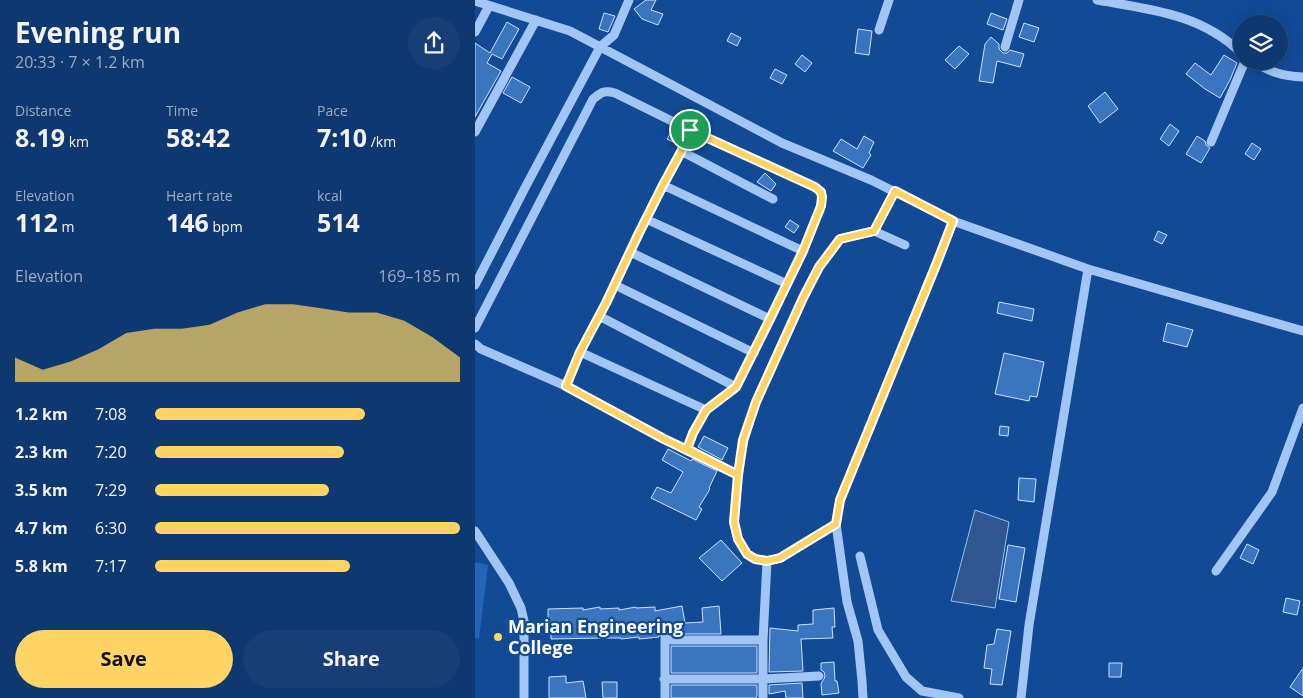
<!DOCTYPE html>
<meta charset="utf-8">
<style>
body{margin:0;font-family:"Open Sans",sans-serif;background:#173f75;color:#f1f3f6;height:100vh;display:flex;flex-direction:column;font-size:19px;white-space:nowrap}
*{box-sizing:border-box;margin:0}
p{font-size:16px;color:#9bacc3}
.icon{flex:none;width:28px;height:28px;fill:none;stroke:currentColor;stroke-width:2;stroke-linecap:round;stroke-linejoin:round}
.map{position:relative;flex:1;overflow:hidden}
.details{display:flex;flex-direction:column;background:#0e3870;width:475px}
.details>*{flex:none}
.fabs{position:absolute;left:758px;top:15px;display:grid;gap:10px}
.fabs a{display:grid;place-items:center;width:55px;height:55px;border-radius:50%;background:#0e3870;box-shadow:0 2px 12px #0003,0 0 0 1px #2e5283;font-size:25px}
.pin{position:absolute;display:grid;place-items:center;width:42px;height:42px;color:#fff;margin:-21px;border:2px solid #fff;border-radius:50%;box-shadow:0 1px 5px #0007}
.round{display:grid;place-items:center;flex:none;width:52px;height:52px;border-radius:26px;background:#173f75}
.head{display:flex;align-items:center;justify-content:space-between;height:85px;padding:0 15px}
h1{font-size:28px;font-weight:700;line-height:38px}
.stats{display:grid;grid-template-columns:repeat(3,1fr);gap:8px;height:85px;padding:5px 15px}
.stats div{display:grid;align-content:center}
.stats b{font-size:25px;font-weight:700}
.stats small{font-size:14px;font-weight:400}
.stats p{font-size:14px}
.chart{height:140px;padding:10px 15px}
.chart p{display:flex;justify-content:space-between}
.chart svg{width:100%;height:90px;margin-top:5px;fill:#ffd464;opacity:.7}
.cta{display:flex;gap:10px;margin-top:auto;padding:10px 15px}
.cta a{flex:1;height:58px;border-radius:30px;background:#ffd464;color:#111;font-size:20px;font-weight:700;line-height:58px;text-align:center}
.cta a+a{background:#173f75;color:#f1f3f6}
ul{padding:0 15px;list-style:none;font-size:16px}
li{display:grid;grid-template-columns:80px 60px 1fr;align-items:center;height:38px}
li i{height:12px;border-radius:6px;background:#ffd464}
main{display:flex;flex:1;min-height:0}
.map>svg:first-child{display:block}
.green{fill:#2564b6}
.water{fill:#2f5891;stroke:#94c1f6}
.building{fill:#3b74bf;stroke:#cae1fd}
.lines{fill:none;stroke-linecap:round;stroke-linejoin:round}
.minor{stroke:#a2c6f3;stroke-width:9}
.route-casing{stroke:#fff;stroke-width:10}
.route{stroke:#ffd464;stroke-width:6}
.poi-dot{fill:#ffd464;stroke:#124a96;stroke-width:2}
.labels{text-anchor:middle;stroke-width:4.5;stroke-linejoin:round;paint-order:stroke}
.poi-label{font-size:18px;font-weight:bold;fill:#fff;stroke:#124a96;text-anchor:start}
</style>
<main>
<section class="details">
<div class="head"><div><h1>Evening run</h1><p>20:33 · 7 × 1.2 km</p></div><a class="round"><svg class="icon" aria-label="share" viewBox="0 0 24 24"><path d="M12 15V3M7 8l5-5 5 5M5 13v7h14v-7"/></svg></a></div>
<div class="stats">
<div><p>Distance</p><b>8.19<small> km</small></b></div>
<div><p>Time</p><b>58:42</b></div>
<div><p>Pace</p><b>7:10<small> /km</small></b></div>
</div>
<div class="stats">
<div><p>Elevation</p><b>112<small> m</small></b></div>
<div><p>Heart rate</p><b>146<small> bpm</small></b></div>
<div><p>kcal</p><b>514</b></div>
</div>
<div class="chart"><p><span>Elevation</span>169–185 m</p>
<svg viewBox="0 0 160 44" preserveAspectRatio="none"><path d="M0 44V32L10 38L20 34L30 28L40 20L50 18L60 18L70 16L80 10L90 6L100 6L110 8L120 10L130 10L140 14L150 22L160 32V44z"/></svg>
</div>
<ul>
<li><b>1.2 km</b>7:08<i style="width:69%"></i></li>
<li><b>2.3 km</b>7:20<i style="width:62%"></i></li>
<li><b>3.5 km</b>7:29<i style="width:57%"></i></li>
<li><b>4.7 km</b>6:30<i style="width:100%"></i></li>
<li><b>5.8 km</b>7:17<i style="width:64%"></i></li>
</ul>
<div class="cta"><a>Save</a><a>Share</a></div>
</section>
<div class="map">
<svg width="828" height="698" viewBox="0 0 828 698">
<rect width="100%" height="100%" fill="#124a96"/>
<path class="green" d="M0,562L13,565L4,639L0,638Z"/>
<path class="water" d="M500,510L534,522L520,608L476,601Z"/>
<path class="building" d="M171,0H181L176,10L188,14L183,25L167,19L159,9Z
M129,13L140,16L133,32L124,29Z
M516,13L532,19L528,30L512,24Z
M32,22L44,29L27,59L17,54L12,63L26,71L0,117V43L15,53Z
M549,23L564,28L559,42L544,37Z
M383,29L397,31L394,55L380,53Z
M256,33L266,38L262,46L252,41Z
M516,37L524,44V49L528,53H532L535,50L549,54L545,67L522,61L518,83L504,81L510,44Z
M484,46L494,54L480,69L470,60Z
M327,55L337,63L330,72L320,64Z
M749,55L762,63L755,80L745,98L730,89L711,74L720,63L736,75Z
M300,69L312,75L307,84L295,78Z
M37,77L55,87L46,103L28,93Z
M630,92L643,109L625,123L613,106Z
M695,124L704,131L694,146L685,139Z
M198,129L207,133L202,144L192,139Z
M389,136L399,142L394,153L396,155L388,168L358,151L366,139L382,149Z
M722,136L730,141L731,145L735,148L726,163L711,154Z
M777,143L786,149L779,160L770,154Z
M290,173L301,184L296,191L282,182Z
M315,220L324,226L319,233L310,227Z
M683,231L692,235L687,244L679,240Z
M524,302L559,309L557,321L522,313Z
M692,323L718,330L712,347L688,341Z
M529,353L569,362L562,397L555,396L554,401L520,394Z
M525,426L534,427L533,436L524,435Z
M229,436L253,448L247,460L223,447Z
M193,449L216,461L217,459L242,471L234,488L235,489L224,507L227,509L221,520L176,498L182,487L196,493L208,472L187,460Z
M544,478L561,479L559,502L543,500Z
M246,540L267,563L247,581L224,558Z
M772,544L784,550L778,564L765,558Z
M533,545L550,548L541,602L524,599Z
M811,598L825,601L822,615L808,612Z
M207,606L210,623L228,622L227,608L244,606L246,634H196L195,625L190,623L184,626V637L164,639V637L146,639V638H128L76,639V624H73V609L108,608V610L125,607V609L144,608V610L161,607V608L180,607V611Z
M359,608L360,627H357L358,638L326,639L328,671L294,672L295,628L323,631V625L338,624V610Z
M522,629L536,631L527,685L515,684L517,669L509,668L512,645L519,644Z
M196,646H282V673H196Z
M359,662L360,681H362L364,693L347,695L346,683L349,679L350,676L349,672L346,670V663Z
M634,663H647L646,677H634Z
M828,668V696L815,687Z
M91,676V683L108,681L111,698H74V677Z
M127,682H142V698H128Z
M327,683L328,698H311L310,691L294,694V685Z
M196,685H282V696L281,698H196Z"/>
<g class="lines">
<path class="minor" d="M622,0C674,9 727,14 766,53
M0,1L95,31L307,143L396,180L478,221L613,269L828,331
M404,30L414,0
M0,32L14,6
M530,47L544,0
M777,61C795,72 807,76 828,77
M0,132L61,20
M736,142L770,61
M206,151L298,199
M188,185L328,251
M420,191L399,231L365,239L344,267L328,298L281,402L269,440L263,475L259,522L263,539L272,554L281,559L292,561L305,558L361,524L365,500L461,265L478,221
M171,219L312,284
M399,231L430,245
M155,252L295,319
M0,285L52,184L125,47L139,35L154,0
M140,285L279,353
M124,316L261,387
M0,328L118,99C127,92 129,90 140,93L215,130
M0,344L6,349L91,386
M105,352L231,410
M212,449L218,433L231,410L261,387L295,319L328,251L346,206L347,197L346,192L340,187L215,130L206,151L163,235L131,303L105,352L91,386L189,439L212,449L263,475
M361,524L372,602L383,641L387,681L388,698
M0,531L34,583L46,608L49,621V698
M385,556L403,630L431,677L447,691L484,698
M741,571L797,492L828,408
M191,640H288
M189,679H288L344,676
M190,698V629
M288,698V640L292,561
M546,698L554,625L613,269"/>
</g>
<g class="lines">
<defs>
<path id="route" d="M215,130L206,152L188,185L163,235L131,303L105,352L91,386L189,439L263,475L259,522L263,539L272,554L280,559L292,561L305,558L361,524L365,500L461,265L478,221L420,191L399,231L365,239L344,267L328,298L281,402L268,440L263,475L212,449L218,433L231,410L261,387L295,319L328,251L346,206L347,197L346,192L340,187L215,130"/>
</defs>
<use href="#route" class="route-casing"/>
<use href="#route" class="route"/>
</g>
<circle class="poi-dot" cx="23" cy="637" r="5"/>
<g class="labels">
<g class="poi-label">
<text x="33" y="633">Marian Engineering<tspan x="33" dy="21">College</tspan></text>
</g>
</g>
</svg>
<div class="fabs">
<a><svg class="icon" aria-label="layers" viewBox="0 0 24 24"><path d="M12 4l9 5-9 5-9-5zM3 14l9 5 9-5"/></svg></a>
</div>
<div class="pin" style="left:215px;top:130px;background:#1e9e55"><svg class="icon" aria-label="arrive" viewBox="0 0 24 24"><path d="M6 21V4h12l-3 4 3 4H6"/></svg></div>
</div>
</main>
